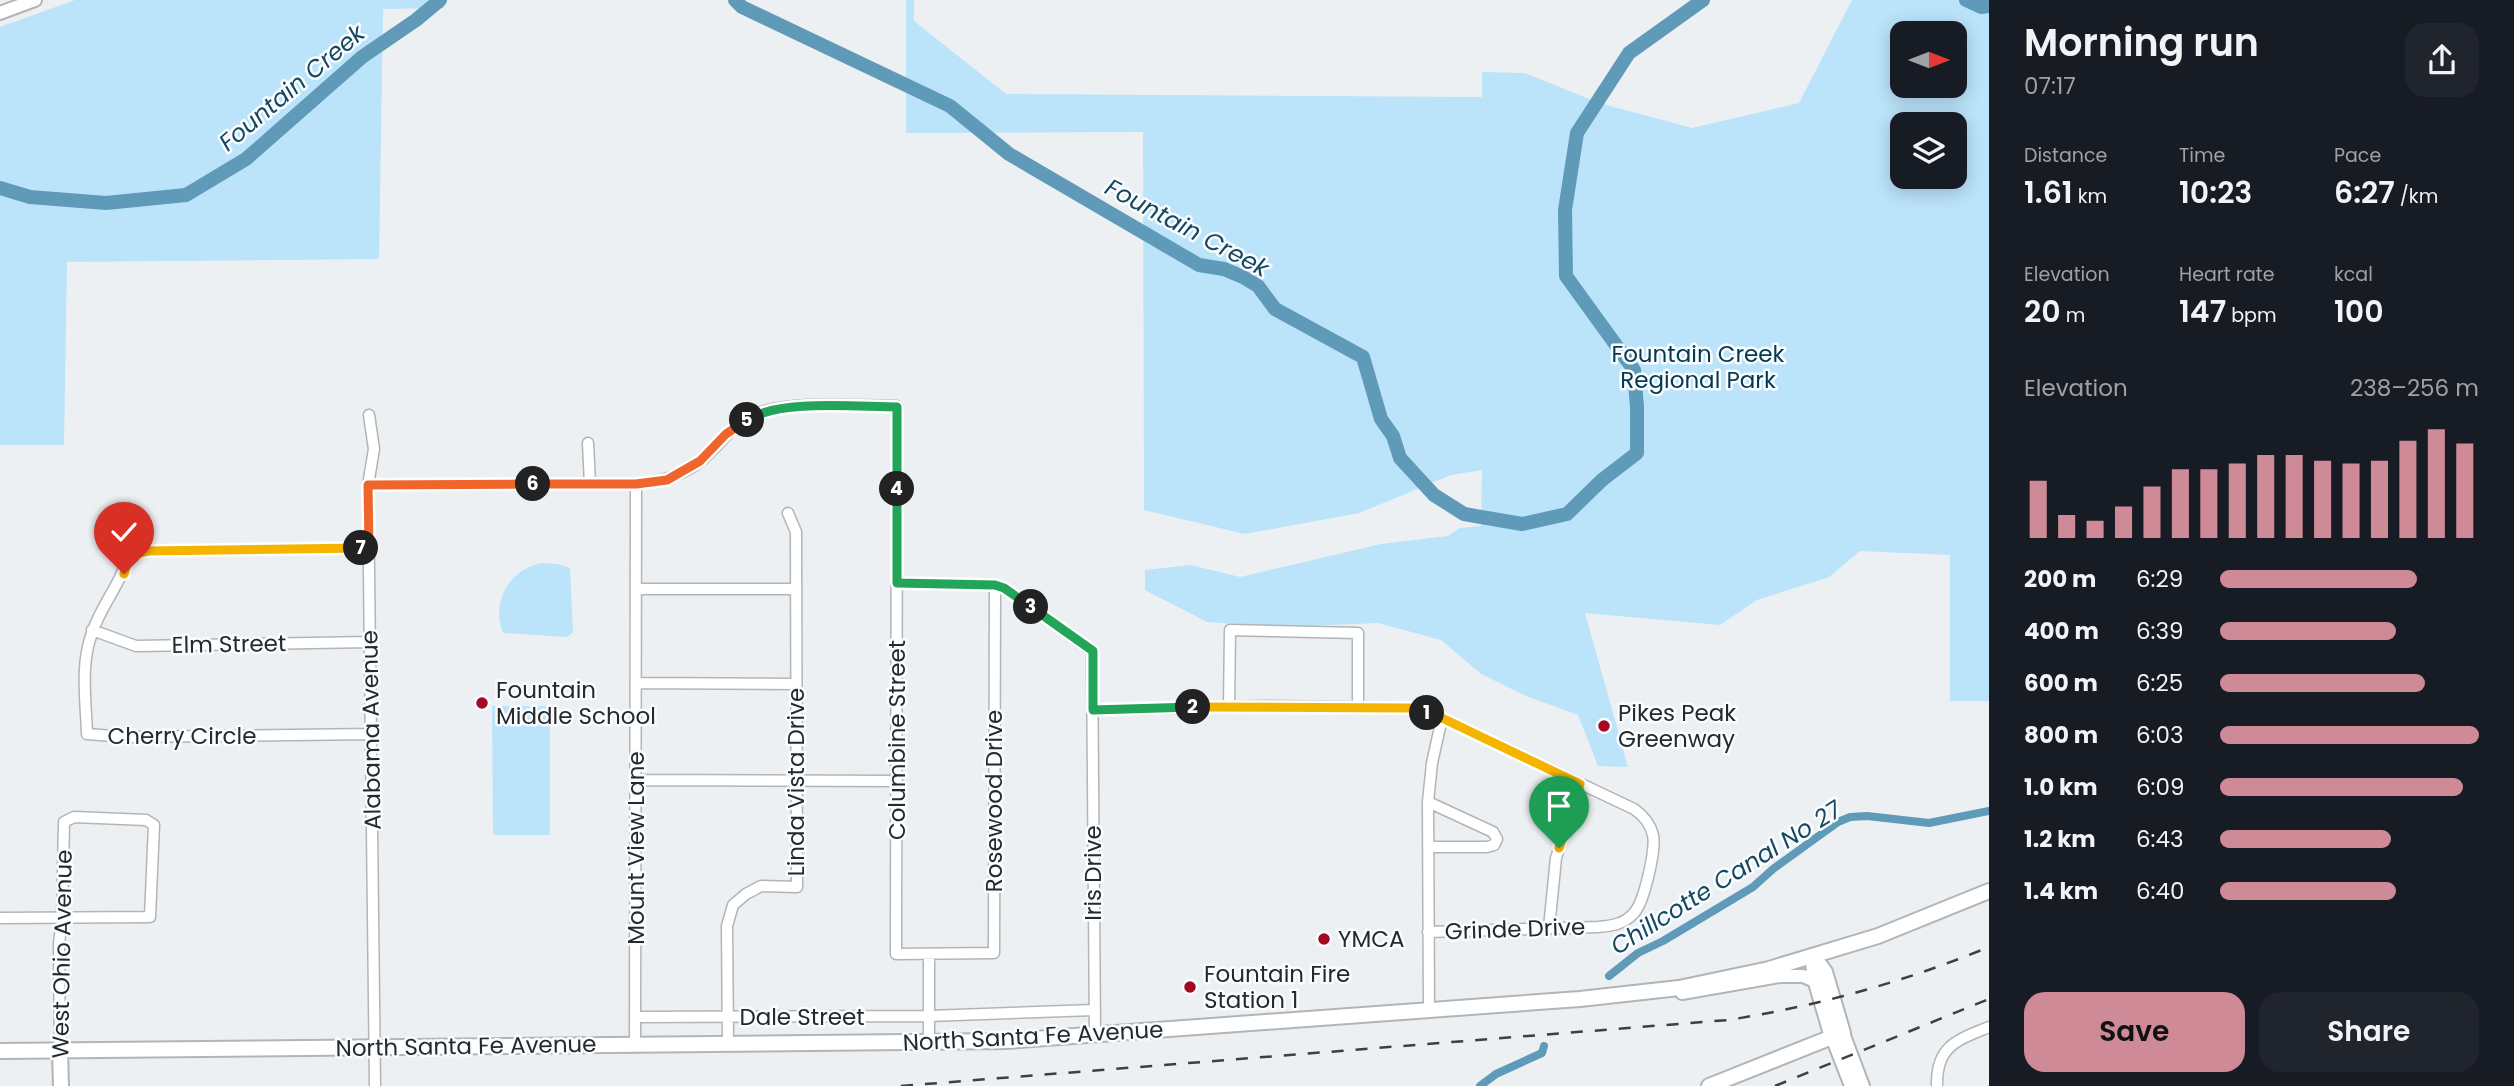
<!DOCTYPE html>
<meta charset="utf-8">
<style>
body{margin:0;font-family:Poppins,sans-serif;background:#20242c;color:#f1f3f6;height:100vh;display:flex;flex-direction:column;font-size:26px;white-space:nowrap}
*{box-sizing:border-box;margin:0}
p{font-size:23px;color:#9ea1a6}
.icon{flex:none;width:38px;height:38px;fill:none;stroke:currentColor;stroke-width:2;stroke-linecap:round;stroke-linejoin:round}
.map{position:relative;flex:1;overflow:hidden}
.side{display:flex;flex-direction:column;background:#171b24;width:525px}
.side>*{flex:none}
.needle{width:46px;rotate:90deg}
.buttons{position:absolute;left:1890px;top:21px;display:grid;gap:14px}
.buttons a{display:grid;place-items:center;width:77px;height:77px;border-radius:14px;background:#171b24;box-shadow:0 4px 18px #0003;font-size:35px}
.pin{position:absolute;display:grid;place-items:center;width:60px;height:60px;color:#fff;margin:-72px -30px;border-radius:50% 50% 50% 0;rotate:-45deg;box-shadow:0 0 7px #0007}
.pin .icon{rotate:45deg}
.km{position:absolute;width:35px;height:35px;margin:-18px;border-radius:50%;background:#222;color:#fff;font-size:19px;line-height:35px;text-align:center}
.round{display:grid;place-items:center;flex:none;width:74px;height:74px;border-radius:21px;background:#20242c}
.overview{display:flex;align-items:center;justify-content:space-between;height:119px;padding:0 35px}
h1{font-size:38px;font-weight:600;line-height:52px}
.metrics{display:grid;grid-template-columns:repeat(3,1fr);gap:10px;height:119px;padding:7px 35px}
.metrics div{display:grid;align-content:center}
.metrics b{font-size:30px;font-weight:600}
.metrics small{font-size:19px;font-weight:400}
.metrics p{font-size:19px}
.chart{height:196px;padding:14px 35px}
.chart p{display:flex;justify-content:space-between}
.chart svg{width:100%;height:126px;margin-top:7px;stroke:#ce8a97;stroke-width:6}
.button{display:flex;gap:14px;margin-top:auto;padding:14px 35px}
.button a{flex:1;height:80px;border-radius:21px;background:#ce8a97;color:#111;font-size:28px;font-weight:600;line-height:80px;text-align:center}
.button a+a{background:#20242c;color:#f1f3f6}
ul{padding:0 35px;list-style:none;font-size:23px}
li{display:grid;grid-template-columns:112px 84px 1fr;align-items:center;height:52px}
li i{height:18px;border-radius:9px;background:#ce8a97}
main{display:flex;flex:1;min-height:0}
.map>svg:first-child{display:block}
.park{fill:#bbe3fa;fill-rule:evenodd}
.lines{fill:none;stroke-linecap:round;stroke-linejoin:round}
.canal{stroke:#5f9ab9;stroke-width:8}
.river{stroke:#5f9ab9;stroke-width:14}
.minor-casing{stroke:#b2b5b7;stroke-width:13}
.tertiary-casing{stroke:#b2b5b7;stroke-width:16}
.secondary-casing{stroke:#b2b5b7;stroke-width:18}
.minor{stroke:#fff;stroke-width:10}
.tertiary{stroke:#fff;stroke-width:12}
.secondary{stroke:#fff;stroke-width:14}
.rail{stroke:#3d3f40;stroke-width:2.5;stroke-dasharray:12 12;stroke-linecap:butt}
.split-1-casing{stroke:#fff;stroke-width:14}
.split-2-casing{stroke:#fff;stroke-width:14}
.split-3-casing{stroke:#fff;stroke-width:14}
.split-4-casing{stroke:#fff;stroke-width:14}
.split-5-casing{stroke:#fff;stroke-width:14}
.split-6-casing{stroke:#fff;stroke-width:14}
.split-7-casing{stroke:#fff;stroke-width:14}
.split-8-casing{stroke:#fff;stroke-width:14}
.split-1{stroke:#f5b400;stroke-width:9}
.split-2{stroke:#f5b400;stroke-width:9}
.split-3{stroke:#22a559;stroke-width:9}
.split-4{stroke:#22a559;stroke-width:9}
.split-5{stroke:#22a559;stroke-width:9}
.split-6{stroke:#f0652b;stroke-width:9}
.split-7{stroke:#f0652b;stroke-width:9}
.split-8{stroke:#f5b400;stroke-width:9}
.poi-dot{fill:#a40922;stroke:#fafdff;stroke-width:2.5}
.labels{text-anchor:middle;stroke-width:5;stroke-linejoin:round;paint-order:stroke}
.park-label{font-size:23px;fill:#04394f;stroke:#fafdff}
.street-label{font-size:23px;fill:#272829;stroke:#fafdff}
.poi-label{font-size:23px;fill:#272829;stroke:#fafdff;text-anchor:start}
.water-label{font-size:24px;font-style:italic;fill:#16475e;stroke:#fafdff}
</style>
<main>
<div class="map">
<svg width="1989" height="1086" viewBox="0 0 1989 1086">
<rect width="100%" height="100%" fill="#ecf0f2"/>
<path class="park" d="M75,0H444V8L383,9L379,259L67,262L64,445H0V27Z
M906,0H914V21L1006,94L1482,97V72L1525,73L1599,103L1692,128L1799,103L1852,0H1989V701H1950V555L1860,551L1829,577L1757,600L1720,625L1585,613L1628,767L1598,766L1578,715L1526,696L1481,674L1441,640L1378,623L1284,627L1207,622L1145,590V570L1190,565L1240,577L1381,544L1448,536L1460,528L1481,526L1482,470L1451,475L1359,513L1245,534L1144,510L1143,132L906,133ZM1902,33H1955V86H1902ZM1902,124H1955V177H1902Z
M543,563L558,564L570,568L573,632L567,637L503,633C491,602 509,568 543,563Z
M492,706H550V835H493Z"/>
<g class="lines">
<path class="canal" d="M1609,976L1638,953L1663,941L1753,887L1773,869L1838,822L1850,817L1867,816L1929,823L1989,811
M1480,1086L1496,1074L1542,1053L1544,1046"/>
<path class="river" d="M735,0L742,7L950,106L1009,154L1199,265L1224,269L1243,277L1258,286L1275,309L1363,357L1381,419L1393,436L1400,458L1434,495L1464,514L1522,524L1567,514L1602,480L1637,453V407L1634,370L1566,276L1565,210L1577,133L1629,53L1703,0
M1966,0L1981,7L1989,6
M0,188L30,197L106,203L186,195L246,159L362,57L416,20L440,0"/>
<defs>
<path id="minor" d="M369,415L374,449L368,485L375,1086
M588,443L590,484
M368,485L636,484C661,481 680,477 701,461C720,445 734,422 758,413C795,400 857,406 897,406L896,954L994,953L995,585
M368,548L148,551L129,555C121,584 101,605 92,633C80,665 86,701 87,734L126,737L371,734
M897,583L995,585L1004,588L1092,651L1095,1035
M636,589H796
M92,630L136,646L369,642
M636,683L796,684
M1229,707L1230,630L1358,633V708
M1093,710L1265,706L1410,708L1442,718L1634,809C1644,816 1650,823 1653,835C1656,850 1644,904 1633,914C1624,924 1611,926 1598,927L1428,932
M636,780L897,781
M1428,847H1487L1494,845L1497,839L1493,832L1428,802
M0,918L150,917L154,825L146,820L74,817L64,822L62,918L59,944L60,1049
M1549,928L1556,858L1580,784
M929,954V1042
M1429,1010L1428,802L1432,763L1442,718
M635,1017L929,1016L1094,1010
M635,1044L636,484
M728,1044L727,926L733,905L746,894L761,886L797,887L796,532L788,513
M1937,1086C1936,1046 1957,1040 1989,1027"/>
<path id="tertiary" d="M0,13L35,0
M1682,993L1780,976H1803L1815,981
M1843,1033L1863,1086
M1832,1037L1851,1086"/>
<path id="secondary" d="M1813,956L1825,972L1843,1033
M60,1049L61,1086
M0,1051L1006,1041L1580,999L1679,988L1769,969L1878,936L1989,891
M1709,1086L1832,1037L1814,976L1813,956"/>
</defs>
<use href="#minor" class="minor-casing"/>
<use href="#tertiary" class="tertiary-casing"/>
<use href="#secondary" class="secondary-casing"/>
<use href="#minor" class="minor"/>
<use href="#tertiary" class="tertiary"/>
<use href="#secondary" class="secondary"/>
<path class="rail" d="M901,1086L1728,1020C1818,1006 1904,982 1989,947
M1775,1086L1989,999"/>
</g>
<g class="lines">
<defs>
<path id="split-1" d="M1427,713L1442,718L1580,784L1559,848"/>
<path id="split-2" d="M1193,707L1410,708L1427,713"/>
<path id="split-3" d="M1031,607L1093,651V710L1193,707"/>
<path id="split-4" d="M897,489V583L995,585L1004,588L1031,607"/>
<path id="split-5" d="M747,420C780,399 857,407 897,407V489"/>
<path id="split-6" d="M533,484H636L667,480L700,461L726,434L747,420"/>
<path id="split-7" d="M361,548H369L368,485L533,484"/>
<path id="split-8" d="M124,574L129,555L148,551L361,548"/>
</defs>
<use href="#split-1" class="split-1-casing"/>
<use href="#split-2" class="split-2-casing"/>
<use href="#split-3" class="split-3-casing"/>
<use href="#split-4" class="split-4-casing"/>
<use href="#split-5" class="split-5-casing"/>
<use href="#split-6" class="split-6-casing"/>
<use href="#split-7" class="split-7-casing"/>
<use href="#split-8" class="split-8-casing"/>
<use href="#split-1" class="split-1"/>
<use href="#split-2" class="split-2"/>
<use href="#split-3" class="split-3"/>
<use href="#split-4" class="split-4"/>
<use href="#split-5" class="split-5"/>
<use href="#split-6" class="split-6"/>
<use href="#split-7" class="split-7"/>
<use href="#split-8" class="split-8"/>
</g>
<g class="poi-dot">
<circle cx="482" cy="703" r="7"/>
<circle cx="1604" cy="726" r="7"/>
<circle cx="1324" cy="939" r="7"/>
<circle cx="1190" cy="987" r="7"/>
</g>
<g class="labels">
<g class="park-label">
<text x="1698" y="362">Fountain Creek<tspan x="1698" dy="26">Regional Park</tspan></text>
</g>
<g class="street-label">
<text transform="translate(229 644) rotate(-1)" y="8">Elm Street</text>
<text transform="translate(371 730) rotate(-91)" y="8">Alabama Avenue</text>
<text x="182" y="744">Cherry Circle</text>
<text transform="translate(897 740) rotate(-90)" y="8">Columbine Street</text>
<text transform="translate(796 782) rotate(-90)" y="8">Linda Vista Drive</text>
<text transform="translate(994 801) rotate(-90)" y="8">Rosewood Drive</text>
<text transform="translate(636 848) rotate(-90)" y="8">Mount View Lane</text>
<text transform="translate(1093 873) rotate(-90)" y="8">Iris Drive</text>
<text transform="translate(1515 929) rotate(-2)" y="8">Grinde Drive</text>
<text transform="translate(62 954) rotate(-89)" y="8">West Ohio Avenue</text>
<text x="802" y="1025">Dale Street</text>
<text transform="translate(1033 1036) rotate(-3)" y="8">North Santa Fe Avenue</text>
<text transform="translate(466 1046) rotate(-1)" y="8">North Santa Fe Avenue</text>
</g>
<g class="poi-label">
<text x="496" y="698">Fountain<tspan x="496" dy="26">Middle School</tspan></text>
<text x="1618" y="721">Pikes Peak<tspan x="1618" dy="26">Greenway</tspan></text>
<text x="1338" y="947">YMCA</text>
<text x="1204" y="982">Fountain Fire<tspan x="1204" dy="26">Station 1</tspan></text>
</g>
<g class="water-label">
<text transform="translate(292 88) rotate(-40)" y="8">Fountain Creek</text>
<text transform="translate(1187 228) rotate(28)" y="8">Fountain Creek</text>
<text transform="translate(1726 878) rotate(-32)" y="8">Chillcotte Canal No 27</text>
</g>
</g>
</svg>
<div class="buttons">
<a><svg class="needle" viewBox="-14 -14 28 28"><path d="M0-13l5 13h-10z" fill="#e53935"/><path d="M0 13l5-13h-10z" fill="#9ea1a6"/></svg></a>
<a><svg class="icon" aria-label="layers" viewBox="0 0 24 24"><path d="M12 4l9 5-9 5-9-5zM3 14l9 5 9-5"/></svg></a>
</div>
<div class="pin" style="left:1559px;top:848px;background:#1e9e55"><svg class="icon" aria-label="arrive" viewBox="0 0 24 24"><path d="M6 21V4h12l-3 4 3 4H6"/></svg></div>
<div class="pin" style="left:124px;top:574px;background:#d93025"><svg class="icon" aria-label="check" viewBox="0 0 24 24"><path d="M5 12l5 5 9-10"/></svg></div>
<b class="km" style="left:1427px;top:713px">1</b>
<b class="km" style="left:1193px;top:707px">2</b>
<b class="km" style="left:1031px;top:607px">3</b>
<b class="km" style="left:897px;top:489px">4</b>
<b class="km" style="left:747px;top:420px">5</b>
<b class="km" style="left:533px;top:484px">6</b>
<b class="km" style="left:361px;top:548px">7</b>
</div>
<section class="side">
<div class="overview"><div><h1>Morning run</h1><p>07:17</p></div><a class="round"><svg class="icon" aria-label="share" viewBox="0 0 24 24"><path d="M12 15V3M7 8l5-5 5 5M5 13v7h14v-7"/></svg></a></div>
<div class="metrics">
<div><p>Distance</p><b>1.61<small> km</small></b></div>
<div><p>Time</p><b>10:23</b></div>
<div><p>Pace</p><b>6:27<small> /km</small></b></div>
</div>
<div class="metrics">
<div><p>Elevation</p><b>20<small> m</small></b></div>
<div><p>Heart rate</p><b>147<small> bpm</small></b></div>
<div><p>kcal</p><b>100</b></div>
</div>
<div class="chart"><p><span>Elevation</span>238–256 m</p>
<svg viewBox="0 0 160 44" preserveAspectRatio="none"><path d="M5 44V24M15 44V36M25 44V38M35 44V33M45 44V26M55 44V20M65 44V20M75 44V18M85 44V15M95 44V15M105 44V17M115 44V18M125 44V17M135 44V10M145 44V6M155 44V11"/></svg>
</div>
<ul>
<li><b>200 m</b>6:29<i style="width:76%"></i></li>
<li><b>400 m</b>6:39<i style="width:68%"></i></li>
<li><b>600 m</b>6:25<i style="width:79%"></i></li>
<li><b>800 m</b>6:03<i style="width:100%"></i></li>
<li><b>1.0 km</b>6:09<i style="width:94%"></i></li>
<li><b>1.2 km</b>6:43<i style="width:66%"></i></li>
<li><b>1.4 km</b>6:40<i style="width:68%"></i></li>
</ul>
<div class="button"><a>Save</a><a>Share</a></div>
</section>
</main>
